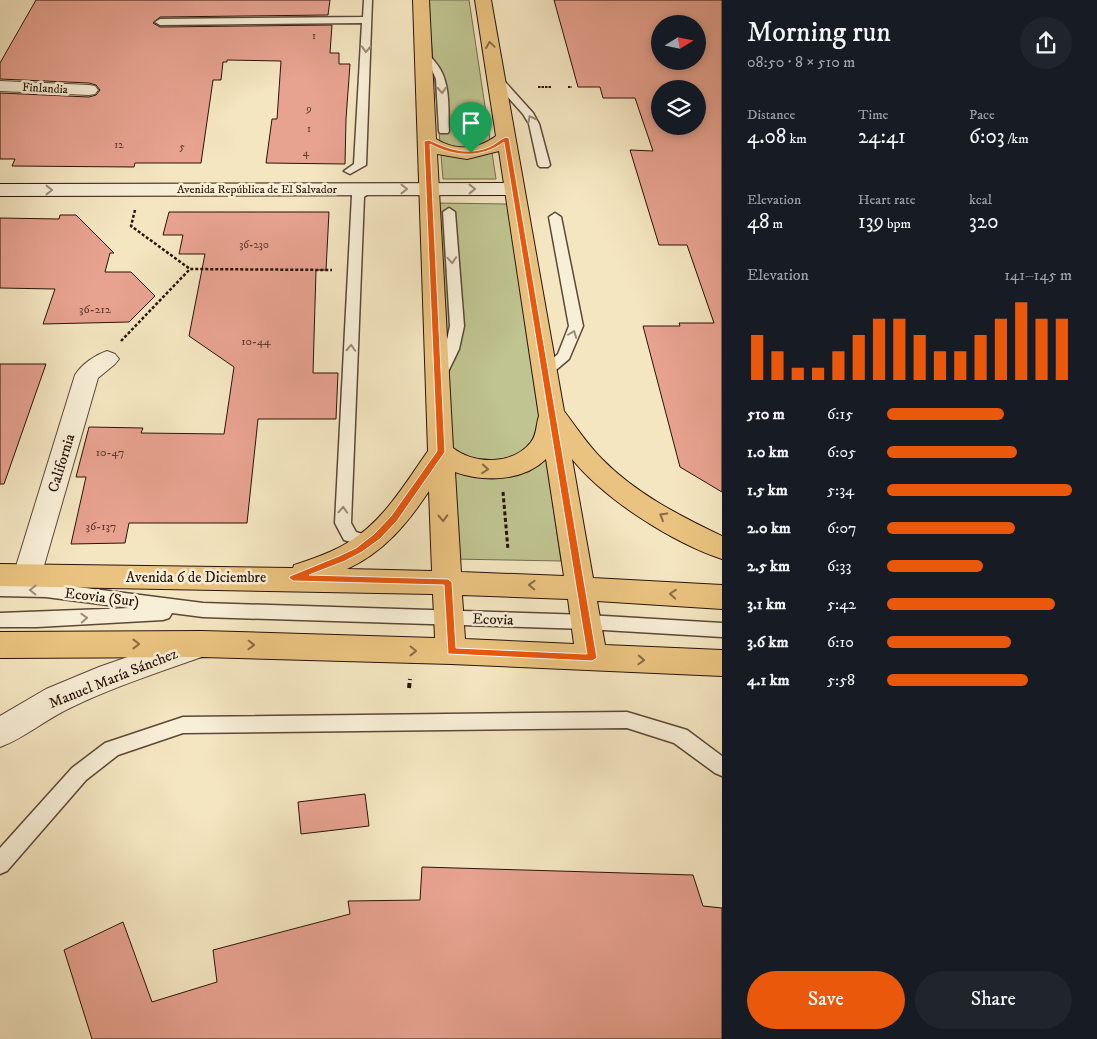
<!DOCTYPE html>
<meta charset="utf-8">
<style>
body{margin:0;font-family:"IM FELL DW Pica",serif;background:#20242c;color:#f1f3f6;height:100vh;display:flex;flex-direction:column;font-size:19px;white-space:nowrap}
*{box-sizing:border-box;margin:0}
p{font-size:16px;color:#9ea1a6}
.icon{flex:none;width:28px;height:28px;fill:none;stroke:currentColor;stroke-width:2;stroke-linecap:round;stroke-linejoin:round}
.map{position:relative;flex:1;overflow:hidden}
.side{display:flex;flex-direction:column;background:#171b24;width:375px}
.side>*{flex:none}
.needle{width:32px;rotate:80deg}
.buttons{position:absolute;left:651px;top:15px;display:grid;gap:10px}
.buttons a{display:grid;place-items:center;width:55px;height:55px;border-radius:50%;background:#171b24;box-shadow:0 2px 8px #0003;font-size:25px}
.pin{position:absolute;display:grid;place-items:center;width:42px;height:42px;color:#fff;margin:-51px -21px;border-radius:50% 50% 50% 0;rotate:-45deg;box-shadow:0 0 5px #0007}
.pin .icon{rotate:45deg}
.round{display:grid;place-items:center;flex:none;width:52px;height:52px;border-radius:26px;background:#20242c}
.summary{display:flex;align-items:center;justify-content:space-between;height:85px;padding:0 25px}
h1{font-size:28px;font-weight:600;line-height:38px}
.stats{display:grid;grid-template-columns:repeat(3,1fr);gap:8px;height:85px;padding:5px 25px}
.stats div{display:grid;align-content:center}
.stats b{font-size:21px;font-weight:600}
.stats small{font-size:14px;font-weight:400}
.stats p{font-size:14px}
.chart{height:140px;padding:10px 25px}
.chart p{display:flex;justify-content:space-between}
.chart svg{width:100%;height:90px;margin-top:5px;stroke:#ea580c;stroke-width:6}
.cta{display:flex;gap:10px;margin-top:auto;padding:10px 25px}
.cta a{flex:1;height:58px;border-radius:30px;background:#ea580c;color:#fff;font-size:20px;font-weight:600;line-height:58px;text-align:center}
.cta a+a{background:#20242c;color:#f1f3f6}
ul{padding:0 25px;list-style:none;font-size:16px}
li{display:grid;grid-template-columns:80px 60px 1fr;align-items:center;height:38px}
li i{height:12px;border-radius:6px;background:#ea580c}
main{display:flex;flex:1;min-height:0}
.map>svg:first-child{display:block}
.green{fill:#bfc490;stroke:#746c4d}
.building{fill:#e7a290;stroke:#2a130a;fill-rule:evenodd}
.lines{fill:none;stroke-linecap:round;stroke-linejoin:round}
.lane-casing{stroke:#5c4838;stroke-width:3}
.street-casing{stroke:#5c4838;stroke-width:2}
.secondary-casing{stroke:#2a130a;stroke-width:2}
.primary-casing{stroke:#2a130a;stroke-width:2}
.path-far3{stroke:#2a130a;stroke-width:2;stroke-dasharray:2.5 1;stroke-linecap:butt}
.path-far2{stroke:#2a130a;stroke-width:2.5;stroke-dasharray:3 2;stroke-linecap:butt}
.path-far1{stroke:#2a130a;stroke-width:3;stroke-dasharray:4 2.5;stroke-linecap:butt}
.path{stroke:#2a130a;stroke-width:4;stroke-dasharray:5 3;stroke-linecap:butt}
.lane{fill:#f8efd7;fill-rule:evenodd}
.street{fill:#f8efd7;fill-rule:evenodd}
.secondary{fill:#f8efd7;fill-rule:evenodd}
.primary{fill:#eac380;fill-rule:evenodd}
.oneway{stroke:#8a6b45}
.oneway2{stroke:#9b8c7b}
.route{fill:#ea580c;stroke:#fff;fill-rule:evenodd}
.labels{text-anchor:middle;stroke-width:5;stroke-linejoin:round;paint-order:stroke}
.far-number-label{font-size:11px;fill:#59372c}
.far-street-label{font-size:12px;fill:#2a130a;stroke:#f8efd7}
.number-label{font-size:12px;fill:#59372c}
.street-label{font-size:15px;fill:#2a130a;stroke:#f8efd7}
</style>
<main>
<div class="map">
<svg width="722" height="1039" viewBox="0 0 722 1039">
<rect width="100%" height="100%" fill="#f4e6c1"/>
<filter id="stains"><feTurbulence type="fractalNoise" baseFrequency=".004" numOctaves="4"/><feColorMatrix values="0 0 0 0 .2 0 0 0 0 .09 0 0 0 0 .02 0 0 0 .5 -.17"/></filter>
<radialGradient id="worn" r=".72"><stop offset=".6" stop-color="#630" stop-opacity="0"/><stop offset="1" stop-color="#630" stop-opacity=".3"/></radialGradient>
<path class="green" d="M428,0H469L496,179H443Z
M433,203L510,204L561,561L452,559Z"/>
<path class="building" d="M36,0H330L328,15L160,17L153,23L160,27L332,25L330,53H339V64H350L346,119L345,164L266,163L272,119H277L281,61L227,60V62H223L221,80H213L201,163H135L134,167L12,166L15,159H0V93L89,97L96,95L100,90L96,85L89,83L0,79V63Z
M554,0H722V492L680,467L643,326H680L679,323H714L687,245H659L630,150L653,151L635,98H603L600,87H578ZM660,24H698V61H660ZM660,89H698V126H660Z
M169,212H329L326,270H316L313,373H338L336,419H258L247,523H129L125,543L71,544L86,477H76L89,427L143,428L141,433L224,434L234,367L189,336L205,254H179L183,235H163Z
M60,215H76L114,253H110L105,272H131L155,296L129,322L43,324L55,289L0,288V218L59,219Z
M0,364H46L4,484H0Z
M365,794L369,826L301,834L298,802Z
M422,867L693,875L703,906L722,908V1039H92L64,950L123,922L152,1002L217,982L213,950L350,914L348,901L420,900Z"/>
<g class="lines">
<defs>
<path id="lane" d="M364,0H372L366,165L350,174L344,171L354,164L362,23L160,25L155,22L160,19L363,17Z
M423,51C428,53 431,57 435,62C451,80 448,107 449,131L448,133H440L439,131L436,79L432,70L418,54Z
M494,73L498,74L533,113L539,124L550,165L548,167H540L538,165L529,124L523,114L489,76Z
M369,186L375,189L364,197L351,523L356,532L376,538L378,542L376,546L370,548L344,540L335,523L352,195Z
M449,208L455,212L464,326L459,349L446,376L444,379H434L432,376L445,349L450,326L443,212Z
M555,213L561,217L583,326L569,359L550,375H540L538,372L558,354L569,326L549,217Z
M0,582L46,583L203,603L587,615L722,623V637L587,629L203,617L172,613L169,618L163,620L37,627H0V613L131,608L46,597L0,596Z
M627,712L687,730L722,756V776L715,773L674,743L627,728L183,733L118,755L86,780L7,871L0,874V848L72,768L105,743L183,717Z"/>
<path id="street" d="M0,81L89,85L95,86L98,90L95,94L89,95L0,91Z
M107,351L115,354L119,359L115,364L98,378L41,576L37,584L27,587L17,584L13,576L75,375C82,364 95,355 107,351Z
M199,632L210,636L214,645L210,654C163,671 115,686 70,708C46,719 25,738 0,747V716L46,689L99,667Z"/>
<path id="secondary" d="M514,183L521,185L524,189L521,193L514,195L0,196V184Z"/>
<path id="primary" d="M413,0H429L436,139C456,151 477,150 496,136L475,0H491L564,411C576,427 588,445 602,459C635,493 680,516 722,536V559C673,543 604,499 572,459L593,578L722,585V609L597,601L605,645L722,650V676L451,664L202,657L0,658V632L202,631L435,638L433,594L0,586V564L293,568L294,565C312,559 331,553 347,543C383,522 404,485 428,451ZM499,151L539,416C536,424 537,435 531,442C513,465 475,465 453,448L437,154L467,159ZM546,459L564,576L461,572L455,472C483,482 523,482 546,459ZM429,491L432,571L347,569C384,552 407,524 429,491ZM462,595L568,599L574,644L465,639Z"/>
</defs>
<use href="#lane" class="lane-casing"/>
<use href="#street" class="street-casing"/>
<use href="#secondary" class="secondary-casing"/>
<use href="#primary" class="primary-casing"/>
<path class="path-far3" d="M538,87H551
M568,87H572"/>
<path class="path-far2" d="M135,210L131,226L190,269
M121,341L190,269L332,270"/>
<path class="path-far1" d="M503,492L508,550"/>
<path class="path" d="M409,688L410,679"/>
<use href="#lane" class="lane"/>
<use href="#street" class="street"/>
<use href="#secondary" class="secondary"/>
<use href="#primary" class="primary"/>
</g>
<defs><path id="oneway-chevron" d="M-2-3.5L2.5 0L-2 3.5" fill="none" stroke-width="1.6" stroke-linecap="round" stroke-linejoin="round" transform="scale(1.25)"/></defs>
<g class="oneway">
<use href="#oneway-chevron" transform="translate(490 45) rotate(-98)"/>
<use href="#oneway-chevron" transform="translate(485 469) rotate(4)"/>
<use href="#oneway-chevron" transform="translate(663 516) rotate(-150)"/>
<use href="#oneway-chevron" transform="translate(443 518) rotate(88)"/>
<use href="#oneway-chevron" transform="translate(532 585) rotate(-178)"/>
<use href="#oneway-chevron" transform="translate(673 594) rotate(-176)"/>
<use href="#oneway-chevron" transform="translate(136 644)"/>
<use href="#oneway-chevron" transform="translate(251 645) rotate(2)"/>
<use href="#oneway-chevron" transform="translate(413 651) rotate(1)"/>
<use href="#oneway-chevron" transform="translate(641 660) rotate(2)"/>
</g>
<g class="oneway2">
<use href="#oneway-chevron" transform="translate(366 49) rotate(93)"/>
<use href="#oneway-chevron" transform="translate(442 90) rotate(87)"/>
<use href="#oneway-chevron" transform="translate(531 119) rotate(-117)"/>
<use href="#oneway-chevron" transform="translate(404 189)"/>
<use href="#oneway-chevron" transform="translate(472 189)"/>
<use href="#oneway-chevron" transform="translate(49 190)"/>
<use href="#oneway-chevron" transform="translate(452 260) rotate(86)"/>
<use href="#oneway-chevron" transform="translate(573 334) rotate(-69)"/>
<use href="#oneway-chevron" transform="translate(351 348) rotate(-87)"/>
<use href="#oneway-chevron" transform="translate(343 510) rotate(-87)"/>
<use href="#oneway-chevron" transform="translate(33 590) rotate(-179)"/>
<use href="#oneway-chevron" transform="translate(84 618) rotate(-3)"/>
</g>
<path class="route" d="M506,137L509,138L597,658L592,661L448,654L444,585L293,581L289,578L290,576L339,556L356,548L374,534L391,516L437,451L424,141L429,140C448,149 468,156 489,147C495,145 500,139 506,137ZM504,142L587,654L456,648L452,582L448,579L309,575L345,561L362,552L380,539L397,521L445,452L430,144C454,157 481,159 504,142Z"/>
<g class="labels">
<g class="far-number-label">
<text x="314" y="39">1</text>
<text x="309" y="112">9</text>
<text x="309" y="132">1</text>
<text x="119" y="148">12</text>
<text x="182" y="150">5</text>
<text x="306" y="156">4</text>
<text x="254" y="248">36-230</text>
</g>
<g class="far-street-label">
<text transform="translate(45 88) rotate(3)" y="4">Finlandia</text>
<text x="257" y="193">Avenida República de El Salvador</text>
</g>
<g class="number-label">
<text x="95" y="313">36-212</text>
<text x="256" y="345">10-44</text>
<text x="110" y="456">10-47</text>
<text x="101" y="530">36-137</text>
</g>
<g class="street-label">
<text transform="translate(61 463) rotate(-73)" y="5">California</text>
<text x="196" y="582">Avenida 6 de Diciembre</text>
<text transform="translate(102 597) rotate(7)" y="5">Ecovia (Sur)</text>
<text transform="translate(493 619) rotate(2)" y="5">Ecovia</text>
<text transform="translate(113 678) rotate(-22)" y="5">Manuel María Sánchez</text>
</g>
</g>
<rect width="100%" height="100%" filter="url(#stains)"/>
<rect width="100%" height="100%" fill="url(#worn)"/>
</svg>
<div class="buttons">
<a><svg class="needle" viewBox="-14 -14 28 28"><path d="M0-13l5 13h-10z" fill="#e53935"/><path d="M0 13l5-13h-10z" fill="#9ea1a6"/></svg></a>
<a><svg class="icon" aria-label="layers" viewBox="0 0 24 24"><path d="M12 4l9 5-9 5-9-5zM3 14l9 5 9-5"/></svg></a>
</div>
<div class="pin" style="left:471px;top:153px;background:#1e9e55"><svg class="icon" aria-label="arrive" viewBox="0 0 24 24"><path d="M6 21V4h12l-3 4 3 4H6"/></svg></div>
</div>
<section class="side">
<div class="summary"><div><h1>Morning run</h1><p>08:50 · 8 × 510 m</p></div><a class="round"><svg class="icon" aria-label="share" viewBox="0 0 24 24"><path d="M12 15V3M7 8l5-5 5 5M5 13v7h14v-7"/></svg></a></div>
<div class="stats">
<div><p>Distance</p><b>4.08<small> km</small></b></div>
<div><p>Time</p><b>24:41</b></div>
<div><p>Pace</p><b>6:03<small> /km</small></b></div>
</div>
<div class="stats">
<div><p>Elevation</p><b>48<small> m</small></b></div>
<div><p>Heart rate</p><b>139<small> bpm</small></b></div>
<div><p>kcal</p><b>320</b></div>
</div>
<div class="chart"><p><span>Elevation</span>141–145 m</p>
<svg viewBox="0 0 160 44" preserveAspectRatio="none"><path d="M5 44V22M15 44V30M25 44V38M35 44V38M45 44V30M55 44V22M65 44V14M75 44V14M85 44V22M95 44V30M105 44V30M115 44V22M125 44V14M135 44V6M145 44V14M155 44V14"/></svg>
</div>
<ul>
<li><b>510 m</b>6:15<i style="width:63%"></i></li>
<li><b>1.0 km</b>6:05<i style="width:70%"></i></li>
<li><b>1.5 km</b>5:34<i style="width:100%"></i></li>
<li><b>2.0 km</b>6:07<i style="width:69%"></i></li>
<li><b>2.5 km</b>6:33<i style="width:52%"></i></li>
<li><b>3.1 km</b>5:42<i style="width:91%"></i></li>
<li><b>3.6 km</b>6:10<i style="width:67%"></i></li>
<li><b>4.1 km</b>5:58<i style="width:76%"></i></li>
</ul>
<div class="cta"><a>Save</a><a>Share</a></div>
</section>
</main>
